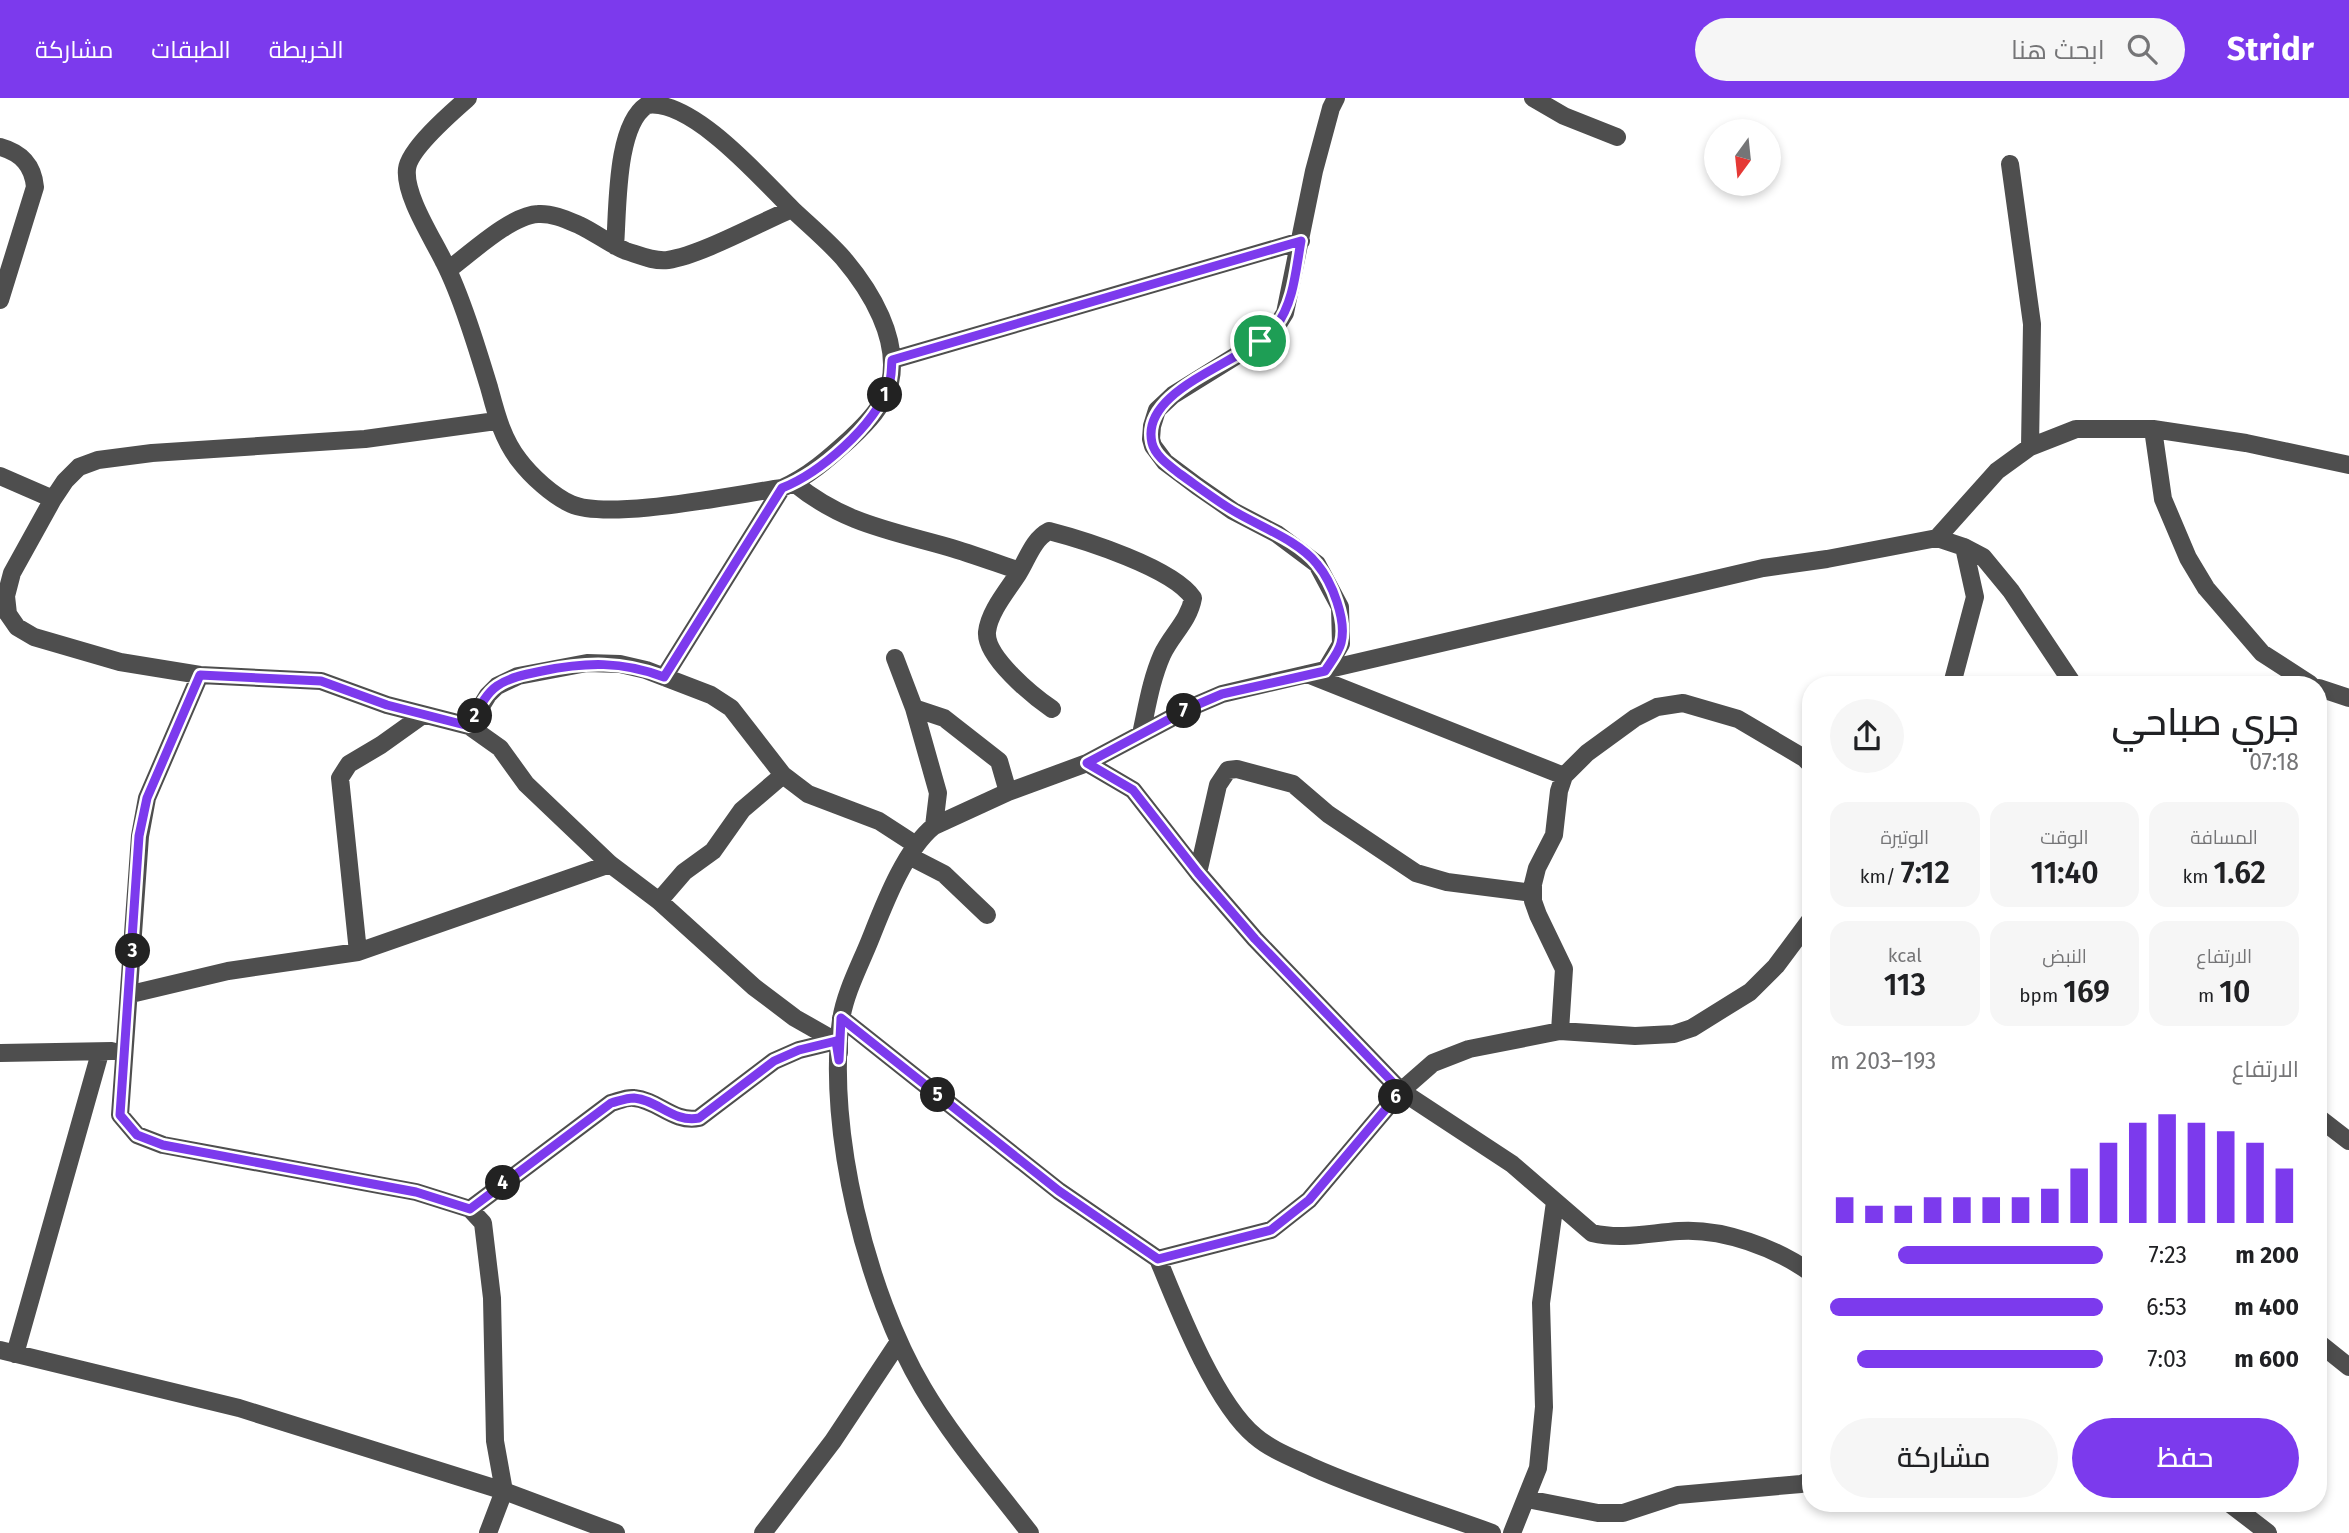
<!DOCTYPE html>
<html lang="ar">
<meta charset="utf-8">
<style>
body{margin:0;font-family:"Fira Sans",Cairo,sans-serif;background:#f6f6f6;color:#202124;direction:rtl;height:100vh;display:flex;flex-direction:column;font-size:26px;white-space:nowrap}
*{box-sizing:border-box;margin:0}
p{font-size:23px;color:#757577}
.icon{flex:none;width:38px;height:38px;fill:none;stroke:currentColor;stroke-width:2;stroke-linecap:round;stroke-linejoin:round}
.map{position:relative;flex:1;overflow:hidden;direction:ltr}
.panel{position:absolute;left:1802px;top:578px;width:525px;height:836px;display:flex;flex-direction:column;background:#fff;border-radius:28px;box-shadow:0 4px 10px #0003;direction:rtl}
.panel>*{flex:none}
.needle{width:46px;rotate:195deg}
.buttons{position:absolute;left:1704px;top:21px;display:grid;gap:14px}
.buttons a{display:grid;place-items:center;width:77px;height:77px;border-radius:50%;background:#fff;box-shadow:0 4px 10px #0003;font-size:35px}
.pin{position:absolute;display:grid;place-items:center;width:60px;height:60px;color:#fff;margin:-30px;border:4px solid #fff;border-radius:50%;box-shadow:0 2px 7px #0007}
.km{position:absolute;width:35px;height:35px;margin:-18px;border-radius:50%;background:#222;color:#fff;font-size:19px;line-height:35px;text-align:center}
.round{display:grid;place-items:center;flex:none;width:74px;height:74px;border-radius:37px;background:#f6f6f6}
.overview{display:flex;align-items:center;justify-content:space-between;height:119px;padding:0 28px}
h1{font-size:38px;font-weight:600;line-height:52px}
.figures{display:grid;grid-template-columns:repeat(3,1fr);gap:10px;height:119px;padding:7px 28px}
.figures div{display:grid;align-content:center;border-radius:18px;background:#f6f6f6;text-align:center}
.figures b{font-size:30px;font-weight:600}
.figures small{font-size:19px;font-weight:400}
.figures p{font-size:19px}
.chart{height:196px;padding:14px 28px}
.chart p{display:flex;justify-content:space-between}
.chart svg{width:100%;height:126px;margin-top:7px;stroke:#7c3aed;stroke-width:6}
.cta{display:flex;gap:14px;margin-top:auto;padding:14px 28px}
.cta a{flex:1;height:80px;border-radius:42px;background:#7c3aed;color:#fff;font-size:28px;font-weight:600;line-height:80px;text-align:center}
.cta a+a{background:#f6f6f6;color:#202124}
ul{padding:0 28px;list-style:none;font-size:23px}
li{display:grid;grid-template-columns:112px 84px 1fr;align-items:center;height:52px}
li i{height:18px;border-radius:9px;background:#7c3aed}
header{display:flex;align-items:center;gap:42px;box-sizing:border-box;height:98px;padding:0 35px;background:#7c3aed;color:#fff}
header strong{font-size:33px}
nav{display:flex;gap:38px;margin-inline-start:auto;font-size:24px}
.search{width:490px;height:63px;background:#f6f6f6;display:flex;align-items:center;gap:18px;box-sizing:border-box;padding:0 24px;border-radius:38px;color:#757577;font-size:26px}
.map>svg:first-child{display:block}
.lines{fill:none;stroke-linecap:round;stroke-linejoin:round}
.minor{stroke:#4e4e4e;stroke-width:18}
.route-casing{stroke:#fff;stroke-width:14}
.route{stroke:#7c3aed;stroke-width:9}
</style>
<header>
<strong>Stridr</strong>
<div class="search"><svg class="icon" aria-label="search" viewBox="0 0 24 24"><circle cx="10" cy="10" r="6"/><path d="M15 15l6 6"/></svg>ابحث هنا</div>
<nav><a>الخريطة</a><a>الطبقات</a><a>مشاركة</a></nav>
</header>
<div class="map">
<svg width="2349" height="1435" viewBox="0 0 2349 1435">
<rect width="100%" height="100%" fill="#fff"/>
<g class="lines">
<path class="minor" d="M468,0C452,14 409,51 407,71C404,97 433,141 444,164C461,197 478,253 489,289C496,315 502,340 519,362C531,378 553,398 571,406C608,423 737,396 782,390C808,379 829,360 850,341C866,326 885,307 890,285C900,241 871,193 843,160C828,143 810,128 793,112C766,86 693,0 647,7C615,27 618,114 615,148
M1533,0L1564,18L1617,39
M0,49C22,55 33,68 35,89L0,202
M2010,66L2032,226L2030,349
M448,172C470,156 511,117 538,116C552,115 567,122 579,127C596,135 609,146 626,153C639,157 654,164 668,162C701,157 759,125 792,111
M892,262L1301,143
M496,323L365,341L152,355L98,362L79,369L65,383L53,401L12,475L6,498L8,516L17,529L34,539L120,564L200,577L321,583L387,607L469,628L500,650L526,686L610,766L659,803L754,889L795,920L839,945V955
M2153,331L2163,401L2188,460L2206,490L2262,555L2310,586
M0,378L53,401
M794,385C843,425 888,432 948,449C972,456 996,465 1020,473
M1937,440L1997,373L2030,349L2076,331H2153L2246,345L2349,367
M895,560L914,610L938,695L934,728
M1325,573L1341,546L1340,509L1317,466L1277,436L1233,413L1197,388L1165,364L1153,348L1151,341L1152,328L1157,312L1173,297L1260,243L1275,231L1285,215L1314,73L1331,10L1336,0
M1307,576L1564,678
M200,577L147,700L140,738L120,1017L137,1037L163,1047L416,1094L470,1111L483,1125L492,1200L495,1343L504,1393L616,1435
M664,579L782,390
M1952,586L1975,499L1964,449
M2319,590L2349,600
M914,610L944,620L999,663L1008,694
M1052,611C1033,598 985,559 987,534C989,514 1007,493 1018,476C1027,462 1033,441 1049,433C1084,442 1173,470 1193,500C1189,523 1171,537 1162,557C1151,582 1147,609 1141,636
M469,628L488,597L497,588L518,578L587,565L620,566L646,572L711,597L731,610L783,677L808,696L879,723L916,747
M1087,665L1133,692L1198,775L1255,841L1401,993L1512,1066L1592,1135C1622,1142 1649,1135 1679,1133C1723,1130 1776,1150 1811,1175
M909,758L944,776L987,817
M1198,775L1218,687L1228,672L1237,671L1293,686L1328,716L1416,775L1447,784L1533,795
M659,803L684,774L713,753L742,712L783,677
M358,854L340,680L349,666L381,647L423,617
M131,896L228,873L358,854L610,766
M841,920L1059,1093L1158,1161L1271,1132L1309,1102L1401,993L1433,965L1469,951L1560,933L1635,938L1674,936L1692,930L1750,894L1776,868L1811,821
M1560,933L1564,871L1538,817L1533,803V786L1537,770L1554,737L1559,693L1564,678L1587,655L1635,620L1657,609L1683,605L1738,621L1804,660L1811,667
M0,955L112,953
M2319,1020L2349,1043
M470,1111L611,1005C619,1003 626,999 634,1000C658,1002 673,1025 699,1020L774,963L799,952L836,943
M1158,1161C1178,1210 1215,1305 1255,1338C1271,1352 1293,1360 1312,1369C1370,1395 1432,1413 1492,1435
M2319,1245L2349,1269
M0,1252L239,1310L504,1393L488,1435
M15,1256L100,955
M1527,1401L1598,1415H1623L1678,1397L1801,1386L1811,1382
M2229,1405L2268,1435
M763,1435L833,1343L898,1245
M1030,1435C994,1388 953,1341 923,1290C867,1196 826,1031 841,922C845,895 860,867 870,842C884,807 905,751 934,728L1008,694L1087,665L1194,608L1222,596L1763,470L1827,461L1937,440L1964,449L1983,459L2011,493L2073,586
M1512,1435L1538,1370L1544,1309L1541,1205L1555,1104"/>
</g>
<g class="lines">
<defs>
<path id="route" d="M1301,143C1296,170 1294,205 1276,228C1249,264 1139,289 1152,345C1155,358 1170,368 1180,376C1197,388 1214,401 1232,412C1258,428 1298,442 1317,466C1332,484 1347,522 1341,545C1339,554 1330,565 1325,573L1222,596L1194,608L1087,665L1133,692L1198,775L1255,841L1401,993L1309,1102L1271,1132L1158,1161L1059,1093L841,920L839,962L836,943L799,952L774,963L699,1020C673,1025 658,1002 634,1000C626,1000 619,1003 611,1005L470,1111L416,1094L163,1047L137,1037L120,1017L139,738L147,700L200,577L321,583L387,607L469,628C477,615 484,597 497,588C510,579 527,576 542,573C586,564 622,563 664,579L782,390C820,375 874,328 888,289C892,281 891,271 892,262Z"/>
</defs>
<use href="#route" class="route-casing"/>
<use href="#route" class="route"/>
</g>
</svg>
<div class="buttons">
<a><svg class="needle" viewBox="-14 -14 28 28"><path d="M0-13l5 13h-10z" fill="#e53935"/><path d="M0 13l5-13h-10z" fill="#757577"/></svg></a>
</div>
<div class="pin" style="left:1260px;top:243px;background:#1e9e55"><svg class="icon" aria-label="arrive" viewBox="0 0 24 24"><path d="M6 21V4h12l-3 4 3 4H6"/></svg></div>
<b class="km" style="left:885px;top:297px">1</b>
<b class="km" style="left:475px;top:618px">2</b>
<b class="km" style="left:133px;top:853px">3</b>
<b class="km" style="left:503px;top:1085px">4</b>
<b class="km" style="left:938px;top:997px">5</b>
<b class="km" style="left:1396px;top:999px">6</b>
<b class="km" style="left:1184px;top:613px">7</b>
<section class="panel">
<div class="overview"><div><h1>جري صباحي</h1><p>07:18</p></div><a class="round"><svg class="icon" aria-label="share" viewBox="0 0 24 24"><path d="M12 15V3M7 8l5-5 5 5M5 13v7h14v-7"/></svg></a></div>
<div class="figures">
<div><p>المسافة</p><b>1.62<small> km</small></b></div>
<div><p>الوقت</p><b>11:40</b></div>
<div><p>الوتيرة</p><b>7:12<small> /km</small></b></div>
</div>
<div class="figures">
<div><p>الارتفاع</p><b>10<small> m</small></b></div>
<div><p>النبض</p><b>169<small> bpm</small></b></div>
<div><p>kcal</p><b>113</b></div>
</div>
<div class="chart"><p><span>الارتفاع</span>193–203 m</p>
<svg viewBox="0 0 160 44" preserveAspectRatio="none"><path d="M5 44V35M15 44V38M25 44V38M35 44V35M45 44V35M55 44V35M65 44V35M75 44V32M85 44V25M95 44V16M105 44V9M115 44V6M125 44V9M135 44V12M145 44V16M155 44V25"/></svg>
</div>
<ul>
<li><b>200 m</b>7:23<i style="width:75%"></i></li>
<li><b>400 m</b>6:53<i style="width:100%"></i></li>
<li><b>600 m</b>7:03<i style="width:90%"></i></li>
</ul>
<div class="cta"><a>حفظ</a><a>مشاركة</a></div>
</section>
</div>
